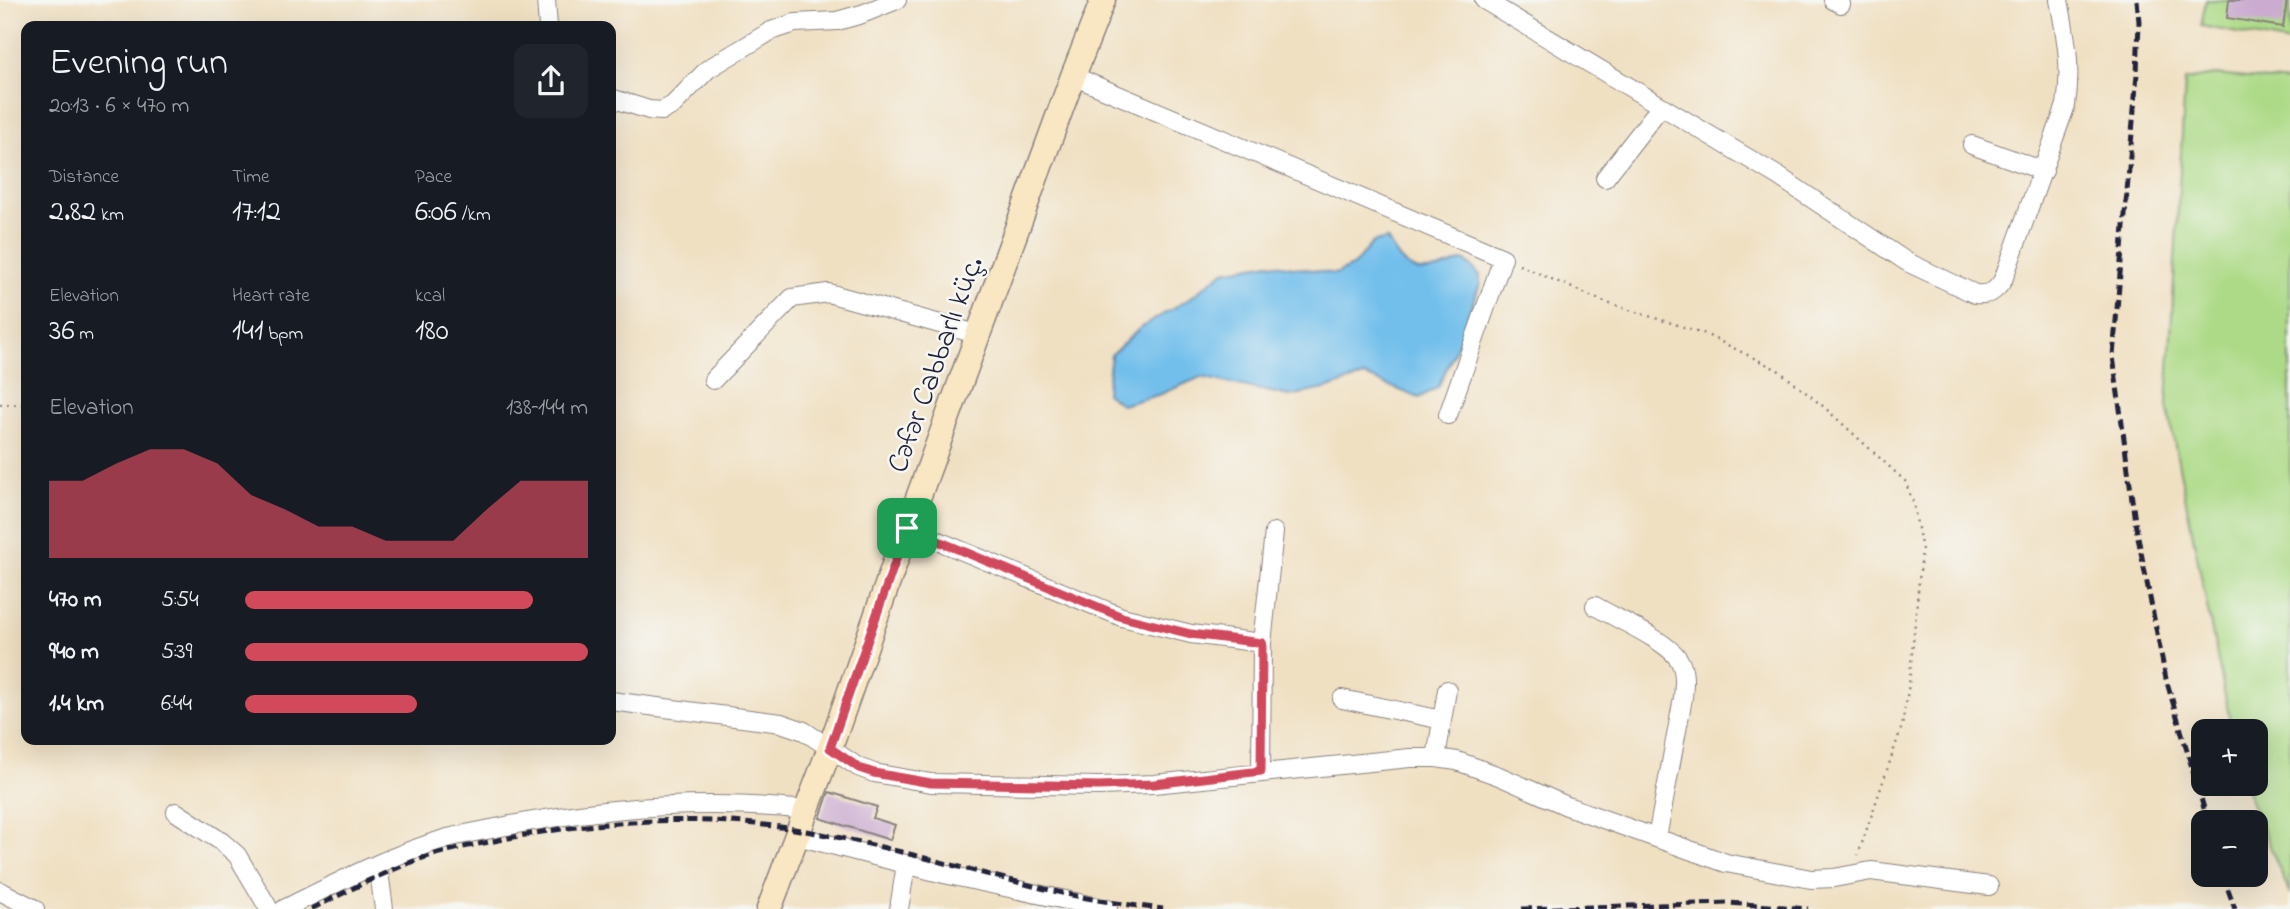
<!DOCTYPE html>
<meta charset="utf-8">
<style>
body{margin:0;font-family:"Indie Flower",sans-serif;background:#20242c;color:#f1f3f6;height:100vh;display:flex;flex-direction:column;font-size:26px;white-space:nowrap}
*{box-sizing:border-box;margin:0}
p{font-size:23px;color:#9ea1a6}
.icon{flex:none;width:38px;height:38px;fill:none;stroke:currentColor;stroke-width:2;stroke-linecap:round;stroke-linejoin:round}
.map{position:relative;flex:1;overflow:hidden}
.drawer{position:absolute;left:21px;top:21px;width:595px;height:724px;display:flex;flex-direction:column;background:#171b24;border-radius:14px;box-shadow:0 7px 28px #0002}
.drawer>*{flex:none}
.buttons{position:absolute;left:2191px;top:719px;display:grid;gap:14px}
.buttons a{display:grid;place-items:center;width:77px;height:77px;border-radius:14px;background:#171b24;box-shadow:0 7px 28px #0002;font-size:35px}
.pin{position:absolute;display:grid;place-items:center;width:60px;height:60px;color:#fff;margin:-30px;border-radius:14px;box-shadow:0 4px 10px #0006}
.round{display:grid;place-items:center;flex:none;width:74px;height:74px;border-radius:14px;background:#20242c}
.summary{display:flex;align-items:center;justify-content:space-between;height:119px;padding:0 28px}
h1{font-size:38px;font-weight:600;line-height:52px}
.figures{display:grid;grid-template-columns:repeat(3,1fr);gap:10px;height:119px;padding:7px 28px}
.figures div{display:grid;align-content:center}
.figures b{font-size:30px;font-weight:600}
.figures small{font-size:19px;font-weight:400}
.figures p{font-size:19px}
.chart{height:196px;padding:14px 28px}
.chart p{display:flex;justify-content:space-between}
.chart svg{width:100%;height:126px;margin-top:7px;fill:#d1495b;opacity:.7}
ul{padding:0 28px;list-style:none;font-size:23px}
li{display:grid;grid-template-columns:112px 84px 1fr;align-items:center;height:52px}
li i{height:18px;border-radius:9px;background:#d1495b}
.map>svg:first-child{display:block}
.green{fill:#adda87;stroke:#687e61;stroke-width:2}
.water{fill:#72bfec;stroke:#4a7094;stroke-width:2}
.building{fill:#cbacd0}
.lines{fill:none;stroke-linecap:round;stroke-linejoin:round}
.street-casing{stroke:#89817e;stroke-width:20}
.secondary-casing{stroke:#89817e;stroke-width:27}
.path{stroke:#89817e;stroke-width:2.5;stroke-dasharray:2 5;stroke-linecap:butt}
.street{stroke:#fff;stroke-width:18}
.secondary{stroke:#f9e7c3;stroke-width:24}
.rail{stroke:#22223b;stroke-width:5;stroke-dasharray:10 5;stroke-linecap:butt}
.route-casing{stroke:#fff;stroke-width:14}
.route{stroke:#d1495b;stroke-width:9}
.labels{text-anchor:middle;stroke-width:5;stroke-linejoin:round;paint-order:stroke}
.street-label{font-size:30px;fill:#22223b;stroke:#f6f6f2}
</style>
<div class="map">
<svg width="2290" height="909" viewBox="0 0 2290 909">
<rect width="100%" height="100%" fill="#f6f6f2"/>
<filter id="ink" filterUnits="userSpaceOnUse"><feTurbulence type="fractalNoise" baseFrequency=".0143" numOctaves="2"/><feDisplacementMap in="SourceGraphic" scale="14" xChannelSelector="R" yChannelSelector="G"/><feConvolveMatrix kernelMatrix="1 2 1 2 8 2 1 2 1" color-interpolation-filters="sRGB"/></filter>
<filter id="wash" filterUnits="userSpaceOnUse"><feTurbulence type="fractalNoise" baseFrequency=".00686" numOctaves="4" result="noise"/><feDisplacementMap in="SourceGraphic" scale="28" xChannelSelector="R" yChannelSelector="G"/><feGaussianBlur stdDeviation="1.57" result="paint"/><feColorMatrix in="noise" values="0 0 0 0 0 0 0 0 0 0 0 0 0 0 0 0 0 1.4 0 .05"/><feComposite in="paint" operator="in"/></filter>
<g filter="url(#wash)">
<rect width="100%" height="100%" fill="#f0e0c2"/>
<path class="green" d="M2206,0H2290V43L2201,26Z
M2215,75L2290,82V894L2244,784H2256V732L2232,731L2167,406L2185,80Z"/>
<path class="water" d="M1387,239C1410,281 1423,275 1464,260L1480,275V284L1458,344L1438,387L1419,398L1365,376L1325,389L1289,396L1201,377L1161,394L1122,405L1106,393L1111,355L1140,328L1189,299L1224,271L1269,263L1336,274L1354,265L1372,243Z"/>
<g id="blocks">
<path class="building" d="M2229,0H2287L2283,27L2227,18Z
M829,792L877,807L873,818L895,825L890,840L820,818Z"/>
</g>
</g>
<g filter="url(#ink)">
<use href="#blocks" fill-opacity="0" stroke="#89817e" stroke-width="2"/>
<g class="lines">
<defs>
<path id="street" d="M546,0L548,26
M1484,0L1778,176L1907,262L1975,294C1990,295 1995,292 2003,280L2066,105C2072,67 2066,38 2059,0
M1833,0L1841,4
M1073,76L1503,258L1448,415
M611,98L649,110L662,111L673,105L708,69L771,31L795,23L837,21L862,14L897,0
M1972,145L2044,171
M1605,178L1661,106
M713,380L792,298L828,293L980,335
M907,528L1122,617L1191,634L1262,643
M1595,606C1615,618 1668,641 1679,660C1686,671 1684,686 1683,698L1657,838
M1342,699L1442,720
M611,701L781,723L804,731L858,767L874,773L931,783L1099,786L1154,784L1410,758H1436L1457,761L1499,776L1567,806L1726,863L1811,879L1834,878L1871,871L1989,886
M1436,758L1447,690
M1261,771L1262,643L1274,532
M176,812L222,842L237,855L269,909
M797,836L944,874L1108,909
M378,864L384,909
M0,891L35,909
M284,909C336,883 388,856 444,839C462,834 482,831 501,827C601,807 705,799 807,810
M899,909L906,864"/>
<path id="secondary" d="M769,909L830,748L907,528L1073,76L1103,0"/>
</defs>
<use href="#street" class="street-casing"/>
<use href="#secondary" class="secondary-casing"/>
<path class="path" d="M1519,265L1607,303L1703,333L1778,370L1824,407L1905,481L1913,502L1922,550L1909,684L1902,726L1858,855
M0,404L26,405"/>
<use href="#street" class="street"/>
<use href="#secondary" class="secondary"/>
<path class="rail" d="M2137,0L2139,22L2137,74L2113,356L2135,522L2166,679L2208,822
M2223,875L2235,909
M311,909C346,892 380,874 417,860C442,851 468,846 494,841C593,820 699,813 800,830C887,845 972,872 1058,892C1092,900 1128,905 1163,909
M1522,909L1730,903L1808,909"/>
</g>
</g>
<g class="lines" filter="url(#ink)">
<defs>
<path id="route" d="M907,528L1122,617L1191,634L1262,643L1261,771L1154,784L1099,786L931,783L874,773L859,768L830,748Z"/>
</defs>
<use href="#route" class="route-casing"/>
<use href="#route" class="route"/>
</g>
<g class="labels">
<g class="street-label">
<text transform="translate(934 364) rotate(-70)" y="10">Cəfər Cabbarlı küç.</text>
</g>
</g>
</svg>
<div class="buttons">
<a>+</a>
<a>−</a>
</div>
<div class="pin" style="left:907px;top:528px;background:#1e9e55"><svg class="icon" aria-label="arrive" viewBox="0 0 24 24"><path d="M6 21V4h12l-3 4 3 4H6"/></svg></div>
<section class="drawer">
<div class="summary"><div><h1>Evening run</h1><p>20:13 · 6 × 470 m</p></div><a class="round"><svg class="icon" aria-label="share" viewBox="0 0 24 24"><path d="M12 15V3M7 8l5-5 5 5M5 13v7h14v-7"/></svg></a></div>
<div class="figures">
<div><p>Distance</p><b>2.82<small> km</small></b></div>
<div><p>Time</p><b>17:12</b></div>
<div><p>Pace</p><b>6:06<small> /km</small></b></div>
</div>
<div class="figures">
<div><p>Elevation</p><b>36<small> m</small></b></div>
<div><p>Heart rate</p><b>141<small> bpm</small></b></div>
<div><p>kcal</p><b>180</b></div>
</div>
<div class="chart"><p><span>Elevation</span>138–144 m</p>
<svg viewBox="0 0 160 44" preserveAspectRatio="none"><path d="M0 44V17L10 17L20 11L30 6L40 6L50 11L60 22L70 27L80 33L90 33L100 38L110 38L120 38L130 27L140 17L150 17L160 17V44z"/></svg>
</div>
<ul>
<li><b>470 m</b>5:54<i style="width:84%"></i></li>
<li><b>940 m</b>5:39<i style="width:100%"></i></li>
<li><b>1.4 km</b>6:44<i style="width:50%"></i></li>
</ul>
</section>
</div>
